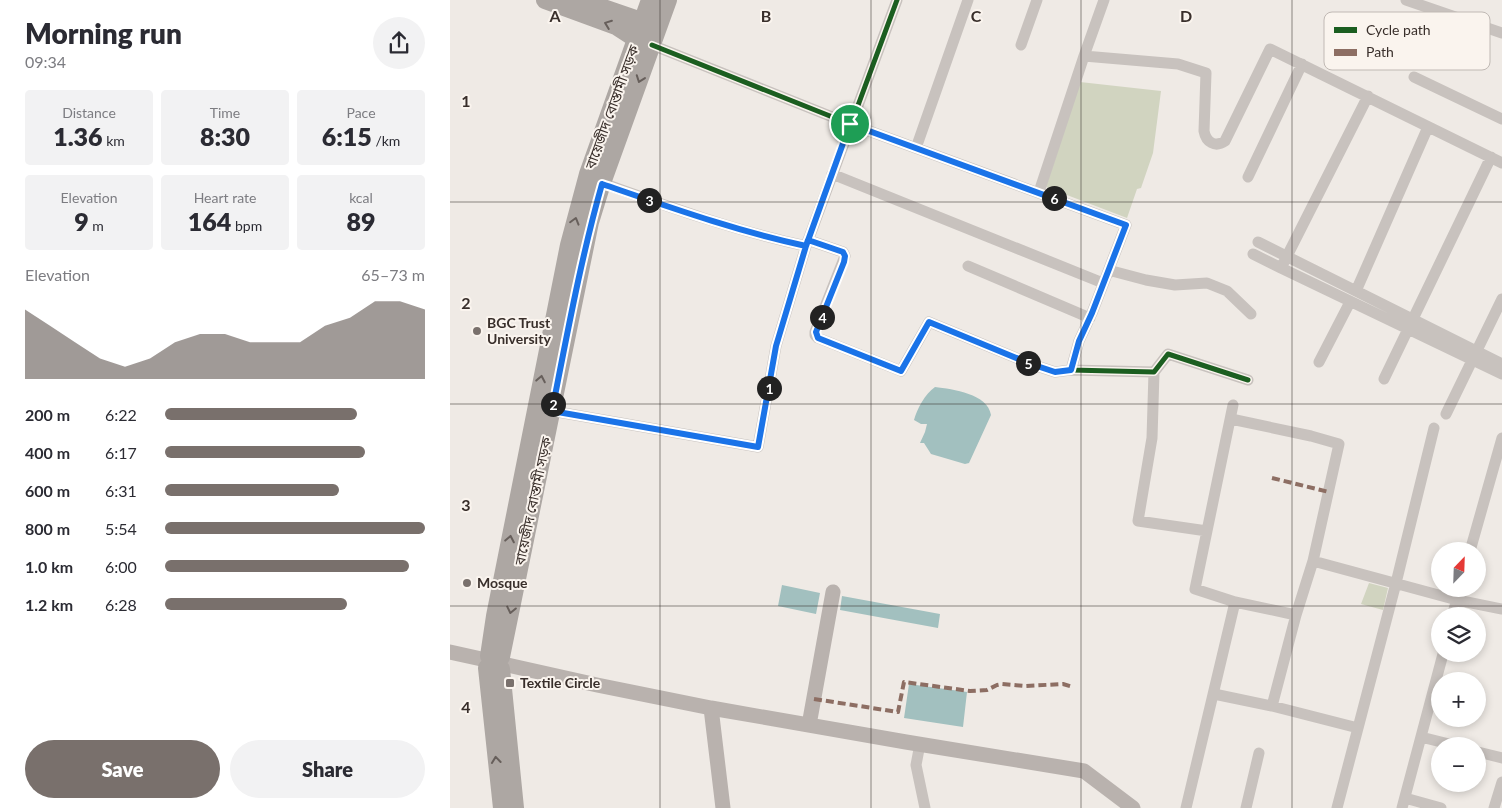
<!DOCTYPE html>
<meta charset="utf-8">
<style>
body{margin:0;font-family:Lato,"Noto Sans Bengali",sans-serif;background:#f2f2f3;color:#2b2b33;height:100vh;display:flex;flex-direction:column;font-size:19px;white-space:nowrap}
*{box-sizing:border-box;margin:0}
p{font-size:16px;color:#7c7c81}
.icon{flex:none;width:28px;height:28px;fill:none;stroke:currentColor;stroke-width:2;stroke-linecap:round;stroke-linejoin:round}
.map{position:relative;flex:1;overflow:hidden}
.drawer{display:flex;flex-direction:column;background:#fff;width:450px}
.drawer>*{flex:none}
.needle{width:32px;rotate:23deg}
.tools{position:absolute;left:981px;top:542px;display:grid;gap:10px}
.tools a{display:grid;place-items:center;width:55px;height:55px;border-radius:50%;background:#fff;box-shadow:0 2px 8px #0003;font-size:25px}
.pin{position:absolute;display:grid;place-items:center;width:42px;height:42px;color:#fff;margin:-21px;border:2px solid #fff;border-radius:50%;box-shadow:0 1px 5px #0007}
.km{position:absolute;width:25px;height:25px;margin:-12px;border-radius:50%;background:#222;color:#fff;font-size:14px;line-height:25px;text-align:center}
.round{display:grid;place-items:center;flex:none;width:52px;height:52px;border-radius:26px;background:#f2f2f3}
.overview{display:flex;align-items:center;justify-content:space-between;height:85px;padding:0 25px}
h1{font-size:28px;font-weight:800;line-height:38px}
.metrics{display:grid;grid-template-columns:repeat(3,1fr);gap:8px;height:85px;padding:5px 25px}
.metrics div{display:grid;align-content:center;border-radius:5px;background:#f2f2f3;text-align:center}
.metrics b{font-size:25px;font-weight:800}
.metrics small{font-size:14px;font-weight:400}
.metrics p{font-size:14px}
.chart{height:140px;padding:10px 25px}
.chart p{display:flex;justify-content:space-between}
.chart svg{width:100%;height:90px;margin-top:5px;fill:#79706c;opacity:.7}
.button{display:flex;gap:10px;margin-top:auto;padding:10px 25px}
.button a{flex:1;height:58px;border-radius:30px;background:#79706c;color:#fff;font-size:20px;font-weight:800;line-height:58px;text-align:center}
.button a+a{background:#f2f2f3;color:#2b2b33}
ul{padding:0 25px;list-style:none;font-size:16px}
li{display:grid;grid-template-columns:80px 60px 1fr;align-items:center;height:38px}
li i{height:12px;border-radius:6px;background:#79706c}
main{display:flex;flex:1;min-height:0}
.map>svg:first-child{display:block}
.green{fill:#d1d4c0}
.water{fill:#a2c0bf}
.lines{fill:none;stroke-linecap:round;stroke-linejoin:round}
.street{stroke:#c8c2be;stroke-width:11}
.secondary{stroke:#b9b2ae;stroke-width:15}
.primary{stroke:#ada7a3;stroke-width:18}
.quiet{stroke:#8d6e63;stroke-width:4;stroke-dasharray:8 4;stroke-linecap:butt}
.cycleway-casing{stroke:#faf4ee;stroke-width:8}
.cycleway{stroke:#1b5e20;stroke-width:5}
.oneway{stroke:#675f5b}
.route-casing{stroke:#fff;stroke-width:10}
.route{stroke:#1a73e8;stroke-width:6}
.grid{fill:none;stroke:#392f2b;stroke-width:1;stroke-opacity:0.55}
.poi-dot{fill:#79706c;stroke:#faf4ee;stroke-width:2}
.labels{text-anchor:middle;stroke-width:4;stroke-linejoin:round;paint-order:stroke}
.street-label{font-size:14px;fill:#392f2b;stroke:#faf4ee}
.poi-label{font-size:14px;font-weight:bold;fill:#392f2b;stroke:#faf4ee;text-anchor:start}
.key{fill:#faf4ee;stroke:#c0b9b4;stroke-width:1}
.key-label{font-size:14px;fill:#392f2b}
.grid-label{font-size:16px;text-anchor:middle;font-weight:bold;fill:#392f2b;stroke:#faf4ee;stroke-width:4;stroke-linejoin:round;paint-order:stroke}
</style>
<main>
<section class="drawer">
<div class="overview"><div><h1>Morning run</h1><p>09:34</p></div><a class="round"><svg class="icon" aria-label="share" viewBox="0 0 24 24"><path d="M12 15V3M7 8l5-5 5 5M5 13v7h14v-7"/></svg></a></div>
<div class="metrics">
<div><p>Distance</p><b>1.36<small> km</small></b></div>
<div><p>Time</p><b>8:30</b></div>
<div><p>Pace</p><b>6:15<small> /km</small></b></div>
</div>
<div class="metrics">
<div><p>Elevation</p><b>9<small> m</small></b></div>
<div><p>Heart rate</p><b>164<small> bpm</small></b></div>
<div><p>kcal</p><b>89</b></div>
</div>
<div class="chart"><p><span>Elevation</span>65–73 m</p>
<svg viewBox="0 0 160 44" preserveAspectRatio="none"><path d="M0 44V10L10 18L20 26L30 34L40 38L50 34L60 26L70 22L80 22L90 26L100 26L110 26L120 18L130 14L140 6L150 6L160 10V44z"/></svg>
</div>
<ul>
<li><b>200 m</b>6:22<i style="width:74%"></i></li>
<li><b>400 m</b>6:17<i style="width:77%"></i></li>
<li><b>600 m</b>6:31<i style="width:67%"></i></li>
<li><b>800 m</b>5:54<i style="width:100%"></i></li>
<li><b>1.0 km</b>6:00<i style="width:94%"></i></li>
<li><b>1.2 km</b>6:28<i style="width:70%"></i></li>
</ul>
<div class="button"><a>Save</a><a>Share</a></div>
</section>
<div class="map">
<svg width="1052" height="808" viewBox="0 0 1052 808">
<rect width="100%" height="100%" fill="#efeae5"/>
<path class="green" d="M630,82L711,91L703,153L691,188L687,189L677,218L596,187Z
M919,583L938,588L933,610L911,604Z"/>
<path class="water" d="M485,387C503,389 538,394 541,415L519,463L515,464L481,454L474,443H470L475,432L477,424H471L464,420C467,409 475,394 485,387Z
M332,585L370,593L366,614L328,606Z
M392,596L490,614L488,628L390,610Z
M459,684L517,692L513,727L454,718Z"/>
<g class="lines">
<path class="street" d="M956,0L1052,33
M202,45L400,124L676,225L642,313L629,341L621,370L704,372L718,354L798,380
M571,45L587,0
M634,56L728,64L756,73L754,131C756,142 765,148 775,141L820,49L1052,163
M964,77L1052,119
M918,96L831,268L1052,374
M978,127L906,291L1052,364
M466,148L518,0
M382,174L653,283
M798,177L852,64
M152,183C219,207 286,231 356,246
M589,192L634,56L654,0
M358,240L393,252L395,256L365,332V335L368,338L451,371L479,322L581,364L605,372L621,370
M808,242L906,291
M803,254L831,268
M518,266L640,318
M657,274L662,271L696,280L725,285L757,283L777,291L801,314
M869,362L900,302
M704,372L702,438L688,521L757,531
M934,379L1041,157
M102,411L308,447L326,346L356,246L447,0
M996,414L1052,299
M781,419L861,436L889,444L863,561
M1020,551L1052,438
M785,602L846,615
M1002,616L1010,589
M764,694L822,706L846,615L863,561L1007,600L1052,609
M822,706L908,728L887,808
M908,728L946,583L984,428
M971,737L1007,746
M470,744L466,765L475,808
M1028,752L1052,758
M955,798L991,808
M736,808L785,602L745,589L783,405
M796,808L809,753
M952,808L993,654
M1044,808L1052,782"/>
<path class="secondary" d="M0,652L36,660
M53,664L147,685L261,708L456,742L634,771L683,808
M261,708L273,808
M359,725L383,592"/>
<path class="primary" d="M95,0L166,26L186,39L197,43
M130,0L203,25
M39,656L45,616L119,245L138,174L200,0
M51,657L140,222L152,183L218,0
M37,668L52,808
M51,669L65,808"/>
<path class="quiet" d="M822,478L879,492
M364,699L448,712L454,682L520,691L537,690L547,685L552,684L575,686L613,684L623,687"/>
<defs>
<path id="cycleway" d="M202,45L400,124L676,225L642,313L629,341L621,370L704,372L718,354L798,380
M102,411L308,447L326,346L356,246L447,0"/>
</defs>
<use href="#cycleway" class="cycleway-casing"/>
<use href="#cycleway" class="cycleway"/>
</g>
<defs><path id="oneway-chevron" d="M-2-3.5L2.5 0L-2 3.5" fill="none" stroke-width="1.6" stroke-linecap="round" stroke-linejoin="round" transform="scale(1.25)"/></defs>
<g class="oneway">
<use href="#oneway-chevron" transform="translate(158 24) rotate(-159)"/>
<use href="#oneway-chevron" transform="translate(190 79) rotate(110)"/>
<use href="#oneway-chevron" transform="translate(125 221) rotate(-74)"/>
<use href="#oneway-chevron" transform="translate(91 379) rotate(-79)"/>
<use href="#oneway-chevron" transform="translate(60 539) rotate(-79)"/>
<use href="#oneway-chevron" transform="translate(61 610) rotate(102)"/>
<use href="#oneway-chevron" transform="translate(46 760) rotate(-96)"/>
</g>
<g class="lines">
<defs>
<path id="route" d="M400,124L356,246L326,346L308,447L102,411C117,335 131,258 152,184C219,207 286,231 356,246L358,240L393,252L395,256L394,262L366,332L368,338L451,371L479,322L581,364L605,372L621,370L629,341L642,313L676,225L400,124"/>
</defs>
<use href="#route" class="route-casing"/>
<use href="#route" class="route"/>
</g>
<path class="grid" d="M210,0V808M421,0V808M631,0V808M842,0V808M0,202H1052M0,404H1052M0,606H1052"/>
<g class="poi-dot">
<circle cx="27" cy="331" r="5"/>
<circle cx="17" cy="583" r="5"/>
<rect x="55" y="678" width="10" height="10" rx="2.5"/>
</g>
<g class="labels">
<g class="street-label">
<text transform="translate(162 107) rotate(-70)" y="5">বায়েজীদ বোস্তামী সড়ক</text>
<text transform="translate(83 501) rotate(-78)" y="5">বায়েজীদ বোস্তামী সড়ক</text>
</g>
<g class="poi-label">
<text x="37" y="328">BGC Trust<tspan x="37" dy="16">University</tspan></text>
<text x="27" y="588">Mosque</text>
<text x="70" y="688">Textile Circle</text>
</g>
</g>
<rect x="874" y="12" width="166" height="58" rx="8" class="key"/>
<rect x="884" y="27" width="23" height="6" fill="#1b5e20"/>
<rect x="884" y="49" width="23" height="7" fill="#8d6e63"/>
<g class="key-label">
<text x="916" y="35">Cycle path</text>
<text x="916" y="57">Path</text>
</g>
<g class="grid-label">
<text x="105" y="22">A</text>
<text x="316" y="22">B</text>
<text x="526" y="22">C</text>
<text x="736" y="22">D</text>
<text x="16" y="107">1</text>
<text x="16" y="309">2</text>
<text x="16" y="511">3</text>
<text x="16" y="713">4</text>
</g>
</svg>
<div class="tools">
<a><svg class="needle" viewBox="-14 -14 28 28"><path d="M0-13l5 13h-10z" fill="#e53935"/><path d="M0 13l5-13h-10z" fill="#7c7c81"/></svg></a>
<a><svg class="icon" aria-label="layers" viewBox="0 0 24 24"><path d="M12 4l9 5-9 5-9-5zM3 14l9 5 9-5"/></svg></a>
<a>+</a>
<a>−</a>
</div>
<div class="pin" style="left:400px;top:124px;background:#1e9e55"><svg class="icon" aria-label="arrive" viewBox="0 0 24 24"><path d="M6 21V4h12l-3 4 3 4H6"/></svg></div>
<b class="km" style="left:319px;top:388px">1</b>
<b class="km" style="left:103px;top:404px">2</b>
<b class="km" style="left:199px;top:200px">3</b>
<b class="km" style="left:372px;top:317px">4</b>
<b class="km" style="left:578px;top:363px">5</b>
<b class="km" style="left:604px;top:198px">6</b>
</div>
</main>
